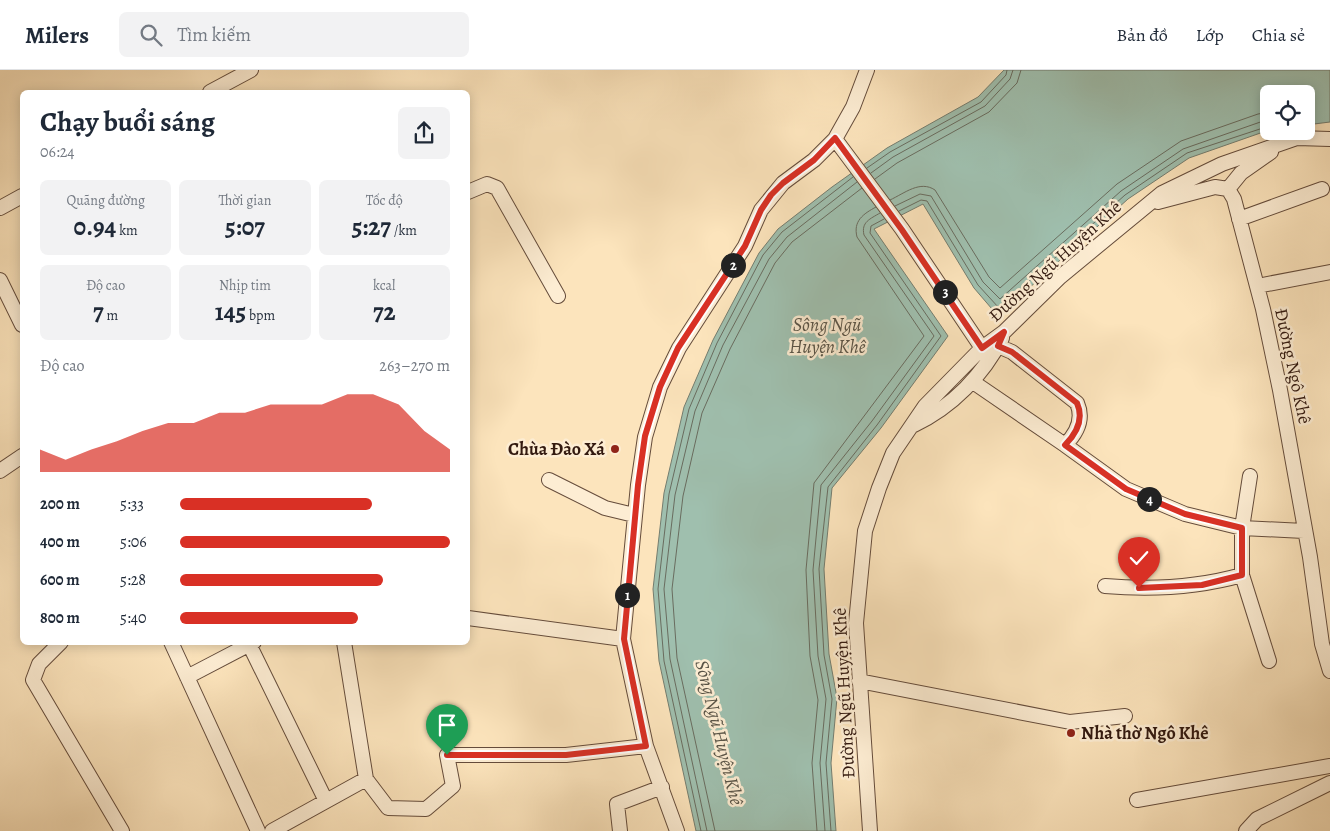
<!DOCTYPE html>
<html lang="vi">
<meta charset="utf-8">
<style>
body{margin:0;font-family:Alegreya,serif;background:#f2f2f3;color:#1f2937;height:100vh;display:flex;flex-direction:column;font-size:19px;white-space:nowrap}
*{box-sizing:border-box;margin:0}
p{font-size:16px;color:#747a83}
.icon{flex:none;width:28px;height:28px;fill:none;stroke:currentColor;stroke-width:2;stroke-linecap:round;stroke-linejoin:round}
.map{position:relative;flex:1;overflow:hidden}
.panel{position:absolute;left:20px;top:20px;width:450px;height:555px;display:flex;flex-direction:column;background:#fff;border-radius:8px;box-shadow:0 2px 12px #0003}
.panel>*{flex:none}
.controls{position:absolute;left:1260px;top:15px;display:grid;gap:10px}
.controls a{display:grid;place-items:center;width:55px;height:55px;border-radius:8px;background:#fff;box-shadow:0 2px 12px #0003;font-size:25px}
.pin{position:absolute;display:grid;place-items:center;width:42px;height:42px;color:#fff;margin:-51px -21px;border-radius:50% 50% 50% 0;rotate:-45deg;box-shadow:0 0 5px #0007}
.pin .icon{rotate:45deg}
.km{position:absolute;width:25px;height:25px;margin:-12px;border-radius:50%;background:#222;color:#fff;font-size:14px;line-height:25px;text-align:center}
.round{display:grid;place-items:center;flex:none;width:52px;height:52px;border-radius:8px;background:#f2f2f3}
.head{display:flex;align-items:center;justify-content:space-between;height:85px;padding:0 20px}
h1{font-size:28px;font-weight:600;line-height:38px}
.stats{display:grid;grid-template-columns:repeat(3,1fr);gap:8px;height:85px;padding:5px 20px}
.stats div{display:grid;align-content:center;border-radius:8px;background:#f2f2f3;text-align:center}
.stats b{font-size:25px;font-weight:600}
.stats small{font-size:14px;font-weight:400}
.stats p{font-size:14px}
.chart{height:140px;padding:10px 20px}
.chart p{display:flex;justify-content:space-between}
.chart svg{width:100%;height:90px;margin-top:5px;fill:#d93025;opacity:.7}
ul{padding:0 20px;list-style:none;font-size:16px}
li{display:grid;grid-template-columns:80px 60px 1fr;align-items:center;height:38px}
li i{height:12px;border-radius:6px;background:#d93025}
header{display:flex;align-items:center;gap:30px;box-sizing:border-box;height:70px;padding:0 25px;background:#fff;border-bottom:1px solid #e0e1e3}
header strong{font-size:24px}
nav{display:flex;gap:28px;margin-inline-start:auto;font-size:18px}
.search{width:350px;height:45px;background:#f2f2f3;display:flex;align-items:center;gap:12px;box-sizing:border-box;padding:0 18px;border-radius:8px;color:#747a83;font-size:19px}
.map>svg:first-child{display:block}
.water{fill:#9fbfae;stroke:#747d6f}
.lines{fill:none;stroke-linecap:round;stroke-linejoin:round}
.shore{stroke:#696c5f;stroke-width:1}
.minor-casing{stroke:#654c3b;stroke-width:16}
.minor{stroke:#fdedd3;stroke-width:14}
.route-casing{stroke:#fff;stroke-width:10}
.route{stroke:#d93025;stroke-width:6}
.poi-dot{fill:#8f2418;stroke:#fdedd3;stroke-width:2}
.labels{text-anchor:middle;stroke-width:5;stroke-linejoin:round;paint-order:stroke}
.street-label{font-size:18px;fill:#331a10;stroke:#fdedd3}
.poi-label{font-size:18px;font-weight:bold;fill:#331a10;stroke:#fdedd3;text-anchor:end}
.water-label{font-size:19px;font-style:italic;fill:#595447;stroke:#fdedd3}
</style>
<header>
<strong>Milers</strong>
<div class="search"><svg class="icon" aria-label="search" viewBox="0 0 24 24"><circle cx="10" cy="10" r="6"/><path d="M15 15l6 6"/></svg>Tìm kiếm</div>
<nav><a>Bản đồ</a><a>Lớp</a><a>Chia sẻ</a></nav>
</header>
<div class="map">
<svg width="1330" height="761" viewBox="0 0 1330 761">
<rect width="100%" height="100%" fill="#fce4bc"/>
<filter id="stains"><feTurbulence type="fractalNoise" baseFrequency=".004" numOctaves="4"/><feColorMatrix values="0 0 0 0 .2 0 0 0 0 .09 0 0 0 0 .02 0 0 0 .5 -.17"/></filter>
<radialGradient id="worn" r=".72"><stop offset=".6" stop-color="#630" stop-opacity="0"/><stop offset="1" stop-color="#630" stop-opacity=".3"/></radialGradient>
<path class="water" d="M1004,0H1330V52L1306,55V24H1269V60L1189,88L1128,129L998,246L974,218L923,134L874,159L948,266L881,358L832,418L824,499L829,584L837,628L831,693L836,761H696L659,591L653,519L664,423L684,337L713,270L759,183L778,159L832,117L887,78L978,27Z"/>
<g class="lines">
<path class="shore" d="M867,98L890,82L981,32L1006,5L1007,0
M871,103L893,87L985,36L1010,9L1013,0
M875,109L897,93L989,42L1017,13L1021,0
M890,130C905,123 920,110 935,120L989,207L1000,218L1117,114L1181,71L1258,44L1269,42
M895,136L920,124L931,126L983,212L1000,229L1121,121L1183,79L1269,49
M899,141L921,130L927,131L978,215L999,238L1125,125L1187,83L1269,56
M701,761L664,591L658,519L669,424L689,339L717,273L763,185L782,162L853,107
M707,761L670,589L664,519L675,425L695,341L723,275L769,189L787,167L857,112
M715,761L677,588L672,519L683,426L702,343L730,279L775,193L792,172L862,118
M817,761L812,693L818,630L810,586L806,500L814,413L924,266L857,167C853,151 863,144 876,137
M825,761L820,693L826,629L818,586L813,500L821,415L872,351L934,266L864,165C861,152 870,149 880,143
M831,761L826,693L832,629L824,585L819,499L828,417L877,355L941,266L870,163L871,156L884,149"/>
<defs>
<path id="minor" d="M210,22L251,0
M835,69L902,159L982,278
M1271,82L1241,103L1228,119L1234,129L1263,239L1280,320L1310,487L1322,574L1330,601
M468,122L487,114L497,118L558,226
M1158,132L1215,117L1228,119
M0,138L22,126
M1239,149L1322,119
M0,210L22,255
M1257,216L1330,202
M998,276L1012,282L1077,333C1084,349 1077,363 1065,375
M973,312L1065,375L1126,419L1185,444L1242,458L1304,461
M914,355C952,337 983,305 1002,268
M0,401L22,386
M1250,406L1242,458V505L1269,591
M549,410L605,438L634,445
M1105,516C1152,520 1196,518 1242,505
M468,548L623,569
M61,572L39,594L33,610L122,761
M171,572L258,761
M344,572L366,709
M249,574L326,731
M187,607L254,572
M859,611L1070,652L1125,646
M1137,730L1330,696
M272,761L366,709L388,738L426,739L453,716L447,685H566L646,676
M620,761L617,734L662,717
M677,761L646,676L623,569L638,415L645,367L660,317L679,278L745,176L761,140L783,113L814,90L835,69L853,37L867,0
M870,761L856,553L865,461L879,418L893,383L925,336L982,278L1004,262L1060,207L1162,123L1222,94L1297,68L1330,69
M1246,761L1257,749L1330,713"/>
</defs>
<use href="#minor" class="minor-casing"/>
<use href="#minor" class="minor"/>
</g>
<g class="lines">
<defs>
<path id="route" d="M447,685H566L646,676L624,569L638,415L645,366L660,317L678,278L745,176L761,140L771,125L783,113L814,90L835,68L902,160L982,278L1004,262L998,276L1012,282L1077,333C1084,349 1077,363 1065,375L1126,419L1185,444L1242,458V505L1202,515L1139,518"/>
</defs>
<use href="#route" class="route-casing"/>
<use href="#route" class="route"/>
</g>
<g class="poi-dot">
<circle cx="615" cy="379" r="5"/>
<circle cx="1071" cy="663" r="5"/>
</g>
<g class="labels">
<g class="street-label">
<text transform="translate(1055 191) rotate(-42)" y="6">Đường Ngũ Huyện Khê</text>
<text transform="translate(1293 296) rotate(78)" y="6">Đường Ngô Khê</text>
<text transform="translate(844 623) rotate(-93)" y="6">Đường Ngũ Huyện Khê</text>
</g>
<g class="poi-label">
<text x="605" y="385">Chùa Đào Xá</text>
<text x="1081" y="669" text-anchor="start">Nhà thờ Ngô Khê</text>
</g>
<g class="water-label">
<text x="827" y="261">Sông Ngũ<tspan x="827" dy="22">Huyện Khê</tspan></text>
<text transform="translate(720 662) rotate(76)" y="7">Sông Ngũ Huyện Khê</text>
</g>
</g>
<rect width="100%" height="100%" filter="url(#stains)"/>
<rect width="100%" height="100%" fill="url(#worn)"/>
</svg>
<div class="controls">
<a><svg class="icon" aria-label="locate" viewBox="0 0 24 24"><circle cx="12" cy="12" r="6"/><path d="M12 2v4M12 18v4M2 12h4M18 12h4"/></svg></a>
</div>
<div class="pin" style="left:447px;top:685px;background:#1e9e55"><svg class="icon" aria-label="arrive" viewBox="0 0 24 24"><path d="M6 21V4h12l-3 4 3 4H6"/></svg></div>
<div class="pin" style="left:1139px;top:518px;background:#d93025"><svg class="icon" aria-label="check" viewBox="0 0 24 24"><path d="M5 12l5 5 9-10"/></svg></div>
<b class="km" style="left:627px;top:525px">1</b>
<b class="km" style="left:733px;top:195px">2</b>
<b class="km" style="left:945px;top:222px">3</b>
<b class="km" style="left:1149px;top:429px">4</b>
<section class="panel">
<div class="head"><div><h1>Chạy buổi sáng</h1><p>06:24</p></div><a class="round"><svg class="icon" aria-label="share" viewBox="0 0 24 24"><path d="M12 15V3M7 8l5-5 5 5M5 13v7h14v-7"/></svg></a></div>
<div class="stats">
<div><p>Quãng đường</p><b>0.94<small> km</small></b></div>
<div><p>Thời gian</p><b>5:07</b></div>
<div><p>Tốc độ</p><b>5:27<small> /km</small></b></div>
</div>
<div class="stats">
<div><p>Độ cao</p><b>7<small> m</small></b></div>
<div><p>Nhịp tim</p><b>145<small> bpm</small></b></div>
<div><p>kcal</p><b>72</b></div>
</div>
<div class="chart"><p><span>Độ cao</span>263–270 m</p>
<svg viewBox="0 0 160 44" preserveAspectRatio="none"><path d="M0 44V33L10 38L20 33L30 29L40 24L50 20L60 20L70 15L80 15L90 11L100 11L110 11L120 6L130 6L140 11L150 24L160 33V44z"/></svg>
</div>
<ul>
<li><b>200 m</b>5:33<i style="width:71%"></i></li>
<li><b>400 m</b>5:06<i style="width:100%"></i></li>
<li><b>600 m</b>5:28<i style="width:75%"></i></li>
<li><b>800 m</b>5:40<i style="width:66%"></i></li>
</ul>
</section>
</div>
